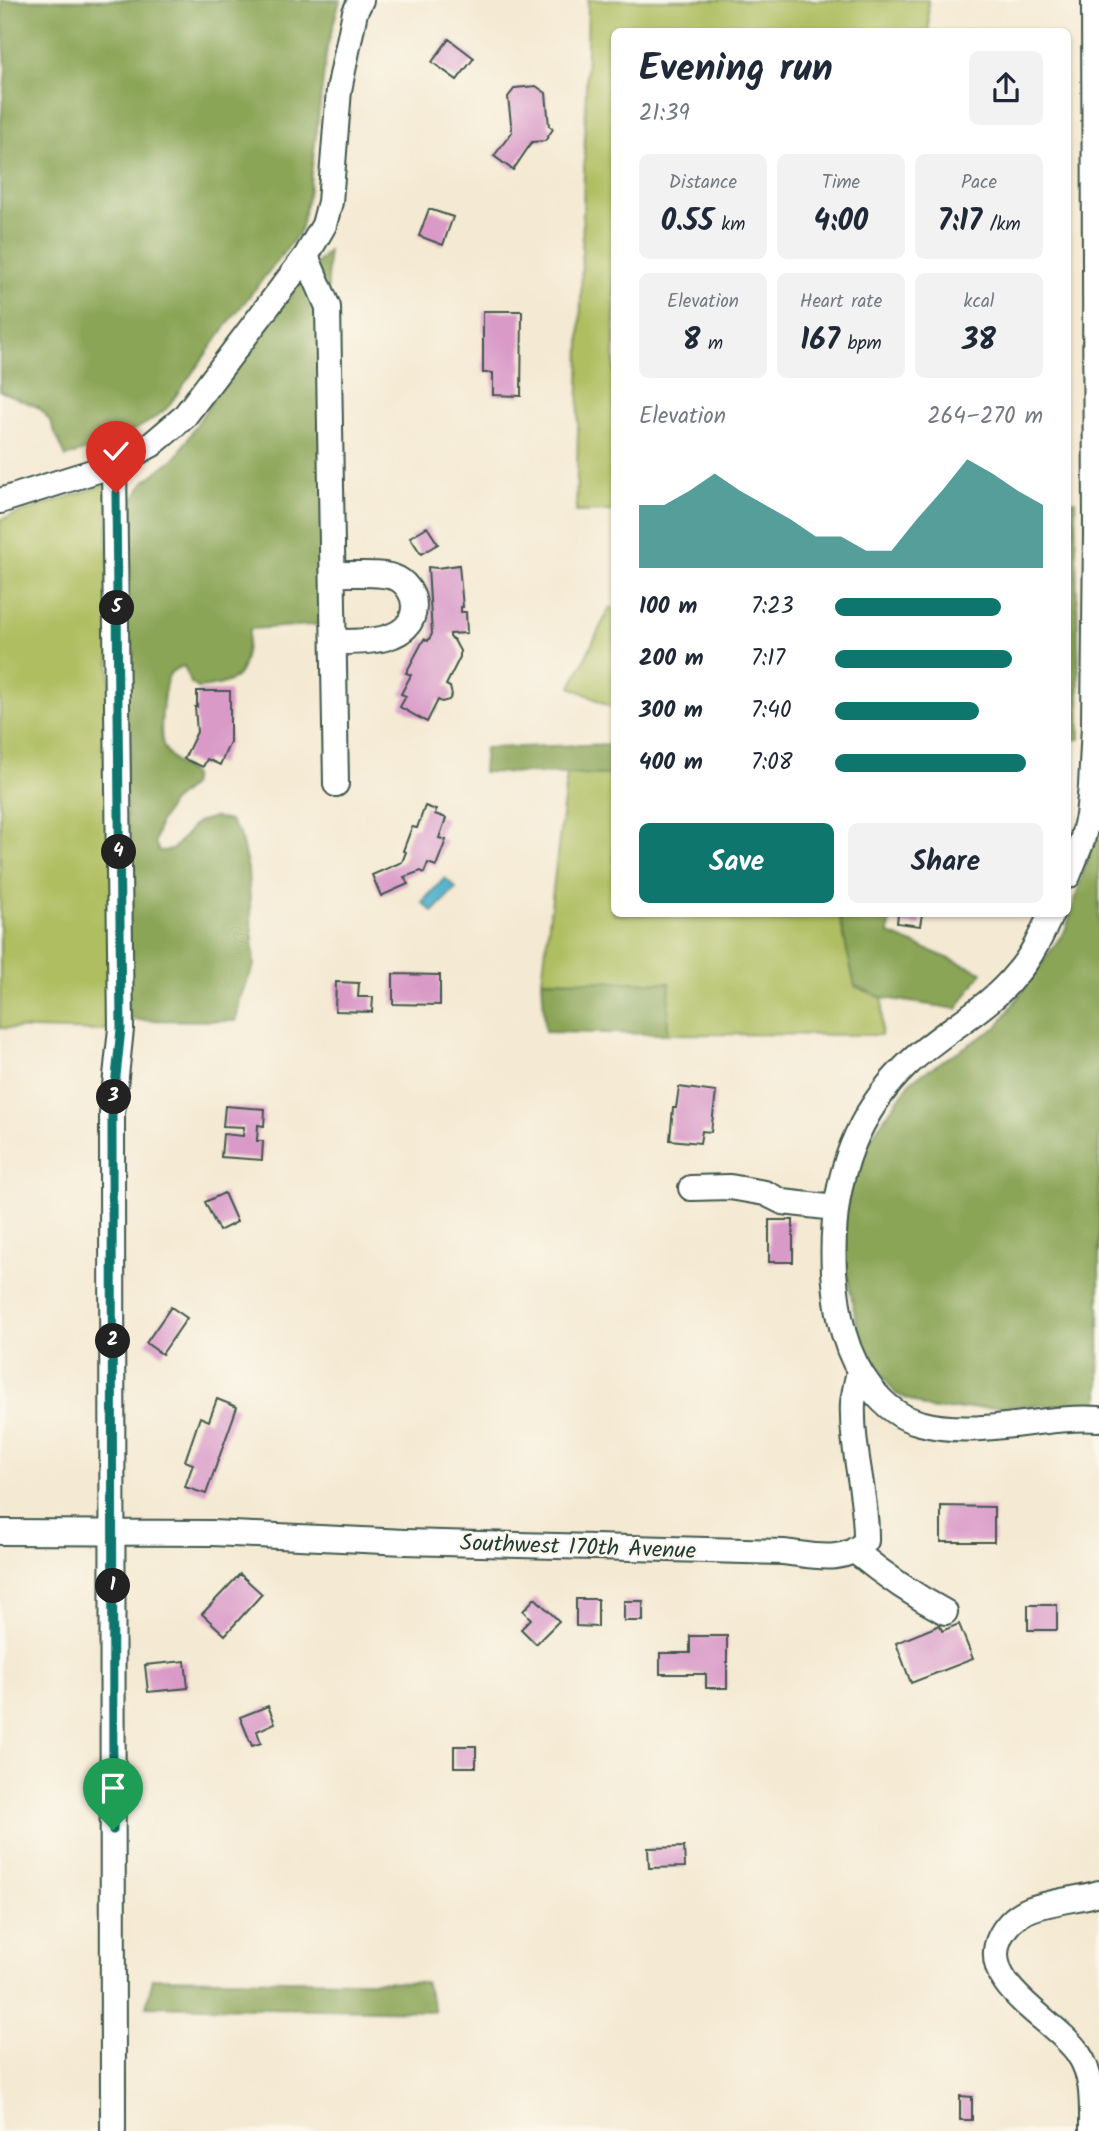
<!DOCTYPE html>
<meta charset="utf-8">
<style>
body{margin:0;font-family:Kalam,sans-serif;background:#f2f2f3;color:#1f2937;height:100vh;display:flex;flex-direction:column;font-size:26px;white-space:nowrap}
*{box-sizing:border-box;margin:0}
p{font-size:23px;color:#747a83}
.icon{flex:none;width:38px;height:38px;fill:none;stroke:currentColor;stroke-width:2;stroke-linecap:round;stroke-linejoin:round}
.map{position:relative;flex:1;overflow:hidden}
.drawer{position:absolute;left:611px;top:28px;width:460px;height:889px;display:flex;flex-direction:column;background:#fff;border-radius:10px;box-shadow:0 2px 5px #0004}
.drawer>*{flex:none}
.pin{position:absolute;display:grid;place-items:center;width:60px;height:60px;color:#fff;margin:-72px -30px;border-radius:50% 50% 50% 0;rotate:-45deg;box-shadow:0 0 7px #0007}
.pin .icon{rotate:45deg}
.km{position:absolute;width:35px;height:35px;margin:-18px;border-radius:50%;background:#222;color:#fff;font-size:19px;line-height:35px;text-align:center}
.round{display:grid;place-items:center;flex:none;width:74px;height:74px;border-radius:10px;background:#f2f2f3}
.head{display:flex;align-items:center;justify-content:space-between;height:119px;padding:0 28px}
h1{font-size:38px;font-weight:800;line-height:52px}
.metrics{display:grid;grid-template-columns:repeat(3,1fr);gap:10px;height:119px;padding:7px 28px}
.metrics div{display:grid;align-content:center;border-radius:10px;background:#f2f2f3;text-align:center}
.metrics b{font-size:30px;font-weight:800}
.metrics small{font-size:19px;font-weight:400}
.metrics p{font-size:19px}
.chart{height:196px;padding:14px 28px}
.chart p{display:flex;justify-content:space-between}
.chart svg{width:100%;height:126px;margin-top:7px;fill:#0f766e;opacity:.7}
.button{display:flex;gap:14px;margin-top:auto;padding:14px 28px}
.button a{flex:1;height:80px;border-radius:10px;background:#0f766e;color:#fff;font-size:28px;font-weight:800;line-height:80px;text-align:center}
.button a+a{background:#f2f2f3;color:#1f2937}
ul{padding:0 28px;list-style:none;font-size:23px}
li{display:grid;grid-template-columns:112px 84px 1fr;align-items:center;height:52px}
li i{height:18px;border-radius:9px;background:#0f766e}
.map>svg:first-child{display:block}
.green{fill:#afbe60;stroke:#677e4a;stroke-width:2}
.forest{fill:#8ba556;stroke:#557145;stroke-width:2}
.water{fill:#4baecb;stroke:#357680;stroke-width:2}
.building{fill:#d99ac8}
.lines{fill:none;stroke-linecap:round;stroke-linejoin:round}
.minor-casing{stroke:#3f574c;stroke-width:28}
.minor{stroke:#fff;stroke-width:24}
.route-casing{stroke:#fff;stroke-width:14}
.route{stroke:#0f766e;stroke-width:9}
.labels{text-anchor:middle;stroke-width:5;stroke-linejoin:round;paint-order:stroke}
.street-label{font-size:23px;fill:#1f3d34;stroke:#fbf7ec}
</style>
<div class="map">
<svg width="1099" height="2131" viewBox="0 0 1099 2131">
<rect width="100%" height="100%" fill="#fbf7ec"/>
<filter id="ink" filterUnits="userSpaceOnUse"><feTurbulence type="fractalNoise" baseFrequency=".0143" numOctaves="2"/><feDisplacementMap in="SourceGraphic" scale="14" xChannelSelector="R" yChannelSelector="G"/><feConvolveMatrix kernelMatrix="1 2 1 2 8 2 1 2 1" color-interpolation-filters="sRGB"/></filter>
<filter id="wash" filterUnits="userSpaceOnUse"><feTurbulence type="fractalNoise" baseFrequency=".00686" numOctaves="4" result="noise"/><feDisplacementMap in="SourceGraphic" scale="28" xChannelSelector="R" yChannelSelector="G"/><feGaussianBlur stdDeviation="1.57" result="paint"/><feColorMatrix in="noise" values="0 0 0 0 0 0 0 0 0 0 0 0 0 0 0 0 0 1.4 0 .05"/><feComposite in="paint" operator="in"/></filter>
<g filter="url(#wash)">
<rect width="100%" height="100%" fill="#f4e9d2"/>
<path class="green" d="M588,0H928L929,31L614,32V511L576,512Z
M107,484L115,1025L102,1031L0,1028V520Z
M610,607L614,609V701L611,707L571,687Z
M567,774L614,775V914H839L855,986L883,998L881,1035L667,1034L669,983L542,980Z"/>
<path class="forest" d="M1,0H340L327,48L309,191L300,231L296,237L232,318L167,408C139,433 101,445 66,457L50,421L40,408L0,391V131L6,69Z
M328,251V624L250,629C242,670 248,684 198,688L191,683L184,666C178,668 173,669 170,674C163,683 159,733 163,744C167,757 183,767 193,775L191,786L171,803L159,824L155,843L159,851L172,850L197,822L215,817L230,821L240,835L248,869L254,966L241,995L236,1021L126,1020V518L132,501L144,482L177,456L223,382L298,285Z
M1068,501H1075L1080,739L1068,740Z
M614,744V775L483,772L485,748Z
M1099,820V1408L1037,1405L933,1410L896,1394L861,1346L844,1259L842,1199L866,1144L912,1080L997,1027L1066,929Z
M839,914H890L889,934L982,972L957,1009L883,998L855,986Z
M542,980L670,983L667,1034L545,1032Z
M153,1978L425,1982L435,2011L146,2006Z"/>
<path class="water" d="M445,878L456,888L433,912L422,902Z"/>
<g id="blocks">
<path class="building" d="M449,39L474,58L457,80L432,62Z
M536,86L546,93L549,126L553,129L545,141L532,142L513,170L494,156L512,132L508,97L515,88Z
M429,209L453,217L443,245L419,236Z
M483,311H522L521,396L493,395V373H483Z
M427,527L438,544L421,554L410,537Z
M459,565L463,607H461V612H466L467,633L450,634V637L454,640L460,651V657L446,685L450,687L452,695L449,700L442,702L438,700L427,722L400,707L406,696L401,694L411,675L406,673L424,639L428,641L432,634L428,567L437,568Z
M197,691H230V742L220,765L207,759L203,767L184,759L197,732L195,707H197Z
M425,806L436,810L435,814L446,818L439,838L446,840L436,866L428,863L424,873L421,871L404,877L408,884L381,896L372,875L402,862L406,852L403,851L412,827L417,828Z
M898,914H922L920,926L897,923Z
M393,974L440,975V1005L393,1004Z
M336,982L359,983L358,997H373L372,1012L335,1011Z
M679,1087L716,1092L711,1132L702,1131L700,1143L670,1140L673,1108H676Z
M225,1106L265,1109L264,1126L258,1125L257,1141H263L262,1160L221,1157L223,1134L243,1136L244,1127L223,1126Z
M224,1193L237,1222L219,1231L205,1202Z
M769,1220H793V1262H769Z
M171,1307L187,1318L162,1354L146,1343Z
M217,1399L237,1407L206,1494L185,1487L193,1464L185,1461L200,1417L209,1421Z
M941,1506L994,1507V1542H941Z
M240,1574L262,1594L225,1635L202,1614Z
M535,1598L559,1621L536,1644L521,1629L531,1619L523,1611Z
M576,1599H598V1627L576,1626Z
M624,1601H643V1621H624Z
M1028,1605H1057V1630H1028Z
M959,1624L973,1659L911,1683L896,1643L940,1625L942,1631Z
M690,1636H727V1688H706V1674H660V1653H690Z
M185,1661L188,1688L148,1692L145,1665Z
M268,1706L275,1723L257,1731L261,1743L252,1746L240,1717Z
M454,1746H476V1767H454Z
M684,1847L685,1867L649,1868L648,1848Z
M960,2096L972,2097V2120H960Z"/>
</g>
</g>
<g filter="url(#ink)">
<use href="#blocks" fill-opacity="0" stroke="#3f574c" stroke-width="2"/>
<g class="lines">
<defs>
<path id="minor" d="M306,256L328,307L336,784
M0,501L114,465L151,445L184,417L306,256L324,225L330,202L339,90L355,12L361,0
M333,574C351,575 383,571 398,579C407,584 414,595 414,606C414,644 361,642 335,642
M1068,876L1082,841L1088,816L1091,786L1094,725L1096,532L1094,0
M1051,914C1042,934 1032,956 1017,973C987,1011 942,1031 908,1064C849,1120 830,1193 834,1272C836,1293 838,1314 844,1334C854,1370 881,1413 920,1423C978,1439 1040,1415 1099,1419
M691,1188L730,1187L765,1193L783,1202L835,1208
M0,1532L212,1533L405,1542L783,1552C812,1555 844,1565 866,1541C867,1495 851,1450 853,1403C854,1393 857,1381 859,1371
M856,1552C884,1575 913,1595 945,1612
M113,2131L112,1114L121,1029L114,465
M1092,2131C1092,2105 1094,2076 1078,2053C1056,2020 977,1985 1000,1937C1006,1925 1014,1917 1026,1911C1049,1901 1076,1900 1099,1893"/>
</defs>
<use href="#minor" class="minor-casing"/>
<use href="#minor" class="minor"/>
</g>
</g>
<g class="lines" filter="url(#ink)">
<defs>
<path id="route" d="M113,1830L112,1114L121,1029L116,493"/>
</defs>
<use href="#route" class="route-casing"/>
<use href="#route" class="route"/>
</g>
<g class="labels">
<g class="street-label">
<text transform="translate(578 1546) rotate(2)" y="8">Southwest 170th Avenue</text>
</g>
</g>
</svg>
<div class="pin" style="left:113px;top:1830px;background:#1e9e55"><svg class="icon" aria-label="arrive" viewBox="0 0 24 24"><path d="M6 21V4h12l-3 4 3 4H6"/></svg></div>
<div class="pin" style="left:116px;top:493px;background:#d93025"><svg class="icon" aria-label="check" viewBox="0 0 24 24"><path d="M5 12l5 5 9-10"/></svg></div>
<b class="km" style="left:113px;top:1586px">1</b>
<b class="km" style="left:113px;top:1341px">2</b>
<b class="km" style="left:114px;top:1097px">3</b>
<b class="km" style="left:119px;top:852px">4</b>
<b class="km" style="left:117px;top:608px">5</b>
<section class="drawer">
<div class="head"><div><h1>Evening run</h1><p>21:39</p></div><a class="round"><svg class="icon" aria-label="share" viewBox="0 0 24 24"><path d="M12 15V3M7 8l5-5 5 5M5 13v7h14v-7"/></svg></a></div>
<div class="metrics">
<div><p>Distance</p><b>0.55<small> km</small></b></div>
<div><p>Time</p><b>4:00</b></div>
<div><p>Pace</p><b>7:17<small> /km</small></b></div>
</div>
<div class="metrics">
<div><p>Elevation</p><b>8<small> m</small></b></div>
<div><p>Heart rate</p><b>167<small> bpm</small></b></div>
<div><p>kcal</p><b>38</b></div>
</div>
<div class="chart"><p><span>Elevation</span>264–270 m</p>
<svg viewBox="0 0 160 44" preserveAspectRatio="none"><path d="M0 44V22L10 22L20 17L30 11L40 17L50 22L60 27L70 33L80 33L90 38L100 38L110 27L120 17L130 6L140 11L150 17L160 22V44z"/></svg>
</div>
<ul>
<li><b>100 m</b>7:23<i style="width:80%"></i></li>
<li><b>200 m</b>7:17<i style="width:85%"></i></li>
<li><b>300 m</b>7:40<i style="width:69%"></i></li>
<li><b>400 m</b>7:08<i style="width:92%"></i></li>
</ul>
<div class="button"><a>Save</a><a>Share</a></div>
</section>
</div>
